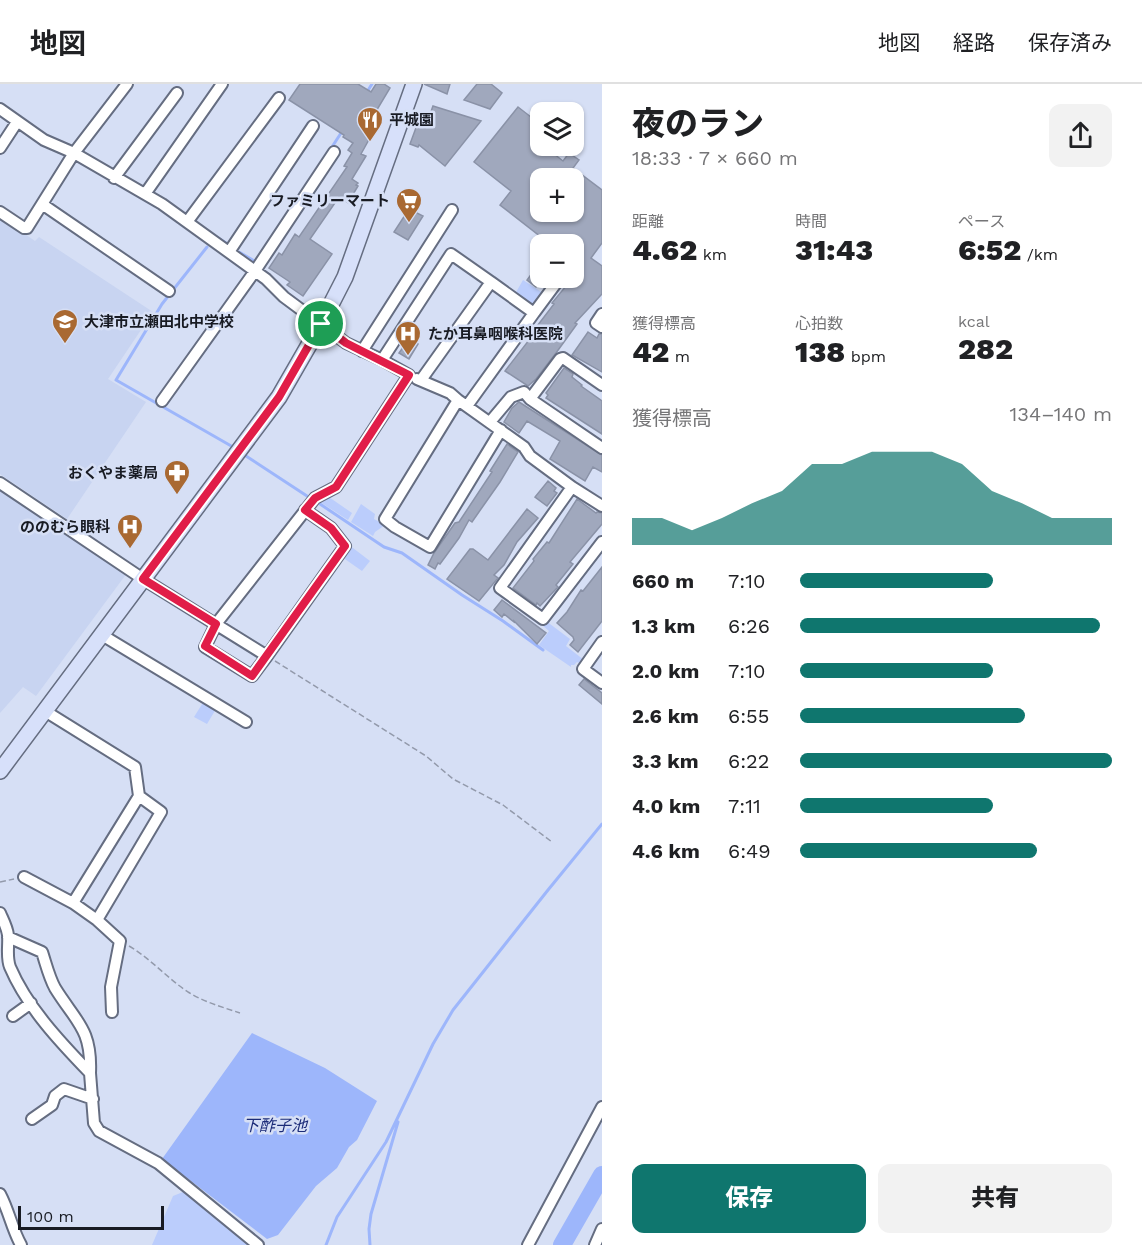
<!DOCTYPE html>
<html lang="ja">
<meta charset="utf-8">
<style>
body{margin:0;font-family:"Work Sans","Noto Sans JP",sans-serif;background:#f2f2f2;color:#202124;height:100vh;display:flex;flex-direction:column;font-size:22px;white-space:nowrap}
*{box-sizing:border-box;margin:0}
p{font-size:20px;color:#757577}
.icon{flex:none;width:33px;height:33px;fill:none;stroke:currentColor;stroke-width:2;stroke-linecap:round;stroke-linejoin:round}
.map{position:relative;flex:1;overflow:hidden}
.panel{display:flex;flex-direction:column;background:#fff;width:540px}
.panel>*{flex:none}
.fabs{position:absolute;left:530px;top:18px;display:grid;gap:12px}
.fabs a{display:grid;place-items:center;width:54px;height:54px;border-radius:12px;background:#fff;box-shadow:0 2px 4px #0004;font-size:30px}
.scale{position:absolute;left:18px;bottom:15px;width:146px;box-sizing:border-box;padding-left:6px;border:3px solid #181b23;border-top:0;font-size:16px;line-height:21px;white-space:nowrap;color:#181b23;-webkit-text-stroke:4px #d6dff5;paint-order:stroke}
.pin{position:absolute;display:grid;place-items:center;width:51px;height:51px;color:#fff;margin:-26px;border:3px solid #fff;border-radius:50%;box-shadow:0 2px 6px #0007}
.round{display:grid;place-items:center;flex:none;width:63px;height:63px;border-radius:12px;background:#f2f2f2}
.head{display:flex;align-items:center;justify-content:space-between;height:102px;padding:0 30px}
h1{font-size:33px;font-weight:800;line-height:45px}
.metrics{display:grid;grid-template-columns:repeat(3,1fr);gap:9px;height:102px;padding:6px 30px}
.metrics div{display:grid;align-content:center}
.metrics b{font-size:30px;font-weight:800}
.metrics small{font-size:16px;font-weight:400}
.metrics p{font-size:16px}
.chart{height:168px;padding:12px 30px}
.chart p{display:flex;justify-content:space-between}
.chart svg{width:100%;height:108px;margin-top:6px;fill:#0f766e;opacity:.7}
.cta{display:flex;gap:12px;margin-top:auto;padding:12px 30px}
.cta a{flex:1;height:69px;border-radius:12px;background:#0f766e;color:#fff;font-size:24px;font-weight:800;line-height:69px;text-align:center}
.cta a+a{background:#f2f2f2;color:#202124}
ul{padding:0 30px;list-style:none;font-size:20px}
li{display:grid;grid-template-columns:96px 72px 1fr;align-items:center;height:45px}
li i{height:15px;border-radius:8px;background:#0f766e}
header{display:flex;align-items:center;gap:36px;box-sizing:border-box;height:84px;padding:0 30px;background:#fff;border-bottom:2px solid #e0e0e0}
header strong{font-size:28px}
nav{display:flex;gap:33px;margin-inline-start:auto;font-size:21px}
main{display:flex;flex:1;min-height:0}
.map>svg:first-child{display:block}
.built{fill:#c8d4f1}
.green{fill:#bbcdfc}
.water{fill:#9db6fb}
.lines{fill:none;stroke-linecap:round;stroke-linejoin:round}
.stream{stroke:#9db6fb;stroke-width:3}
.river{stroke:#9db6fb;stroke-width:18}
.building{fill:#a0a8bd;stroke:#8a92a7;stroke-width:1.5;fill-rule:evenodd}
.street-casing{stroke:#656d81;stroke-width:14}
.secondary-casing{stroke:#656d81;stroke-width:18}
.path{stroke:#939aab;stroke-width:1.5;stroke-dasharray:6 3;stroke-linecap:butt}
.street{stroke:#fff;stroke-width:10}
.secondary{stroke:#d7e0fa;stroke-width:15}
.route-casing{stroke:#fff;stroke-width:12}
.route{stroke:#e11d48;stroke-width:8}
.labels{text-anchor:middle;stroke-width:5;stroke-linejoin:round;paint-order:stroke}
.poi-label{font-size:15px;font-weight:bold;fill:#181b23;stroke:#d6dff5;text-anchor:start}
.water-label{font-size:16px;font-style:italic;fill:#1b2b78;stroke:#d6dff5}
</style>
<header>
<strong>地図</strong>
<nav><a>地図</a><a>経路</a><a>保存済み</a></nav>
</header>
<main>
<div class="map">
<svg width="602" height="1161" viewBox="0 0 602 1161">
<rect width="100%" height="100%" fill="#d6dff5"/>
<path class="built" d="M0,133L35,157L39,153L153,228L108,295L146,318L67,435L0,390Z
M0,405L127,489L36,612L23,603L0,629Z"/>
<path class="green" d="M523,196L543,209L533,221L515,210Z
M326,411L352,429L348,436L317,416Z
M361,420L375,430L374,435L385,441L375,448L373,452L351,438Z
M349,461L370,477L362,487L342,473Z
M546,537L570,555L566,562L584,576L581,580L577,578L574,581H571V583L539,561L549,547L542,541Z
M204,617L216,625L207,640L194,633Z
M183,1108L249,1161H152L173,1112Z"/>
<path class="water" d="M252,949L325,984L377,1017L357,1056L349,1063L337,1084L316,1102L278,1151L267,1155L162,1075Z"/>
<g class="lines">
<path class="stream" d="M367,8L372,0
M330,66L343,46
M215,152L226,159
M207,163L162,220L116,296L233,363
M239,168L256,178L257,176
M246,372L307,412
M320,420L384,463L402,469L462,511L503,537L543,566
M326,1161L337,1133L386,1058L433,960L453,926L548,806L602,740
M370,1161L369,1145L371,1130L398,1038"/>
<path class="river" d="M562,1161L602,1091"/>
</g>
<path class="building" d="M300,0H358L371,8L376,0H384L390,4L375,29L380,32L370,49L372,50L361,70L366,72L352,95L358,99L356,101L358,102L352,112L354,113L350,120L339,113L310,155L332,170L303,212L287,201L290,198L269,184L279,169L282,171L295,150L299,153L347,83L344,82L352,69L348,66L353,59L343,53L344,51L289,16Z
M424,0H450L447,10Z
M477,0H491L502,9L490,25L464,16Z
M433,22L481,37L445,82L419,61L418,63L410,60L417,41L425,44Z
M518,23L540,40V62H544L563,77L569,69L579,76L573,84L602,106V159L591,174L602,182V210L575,239L577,240L556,269L536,295L528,302L505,287L533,251L534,246L554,220L552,219L581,184L573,178V160H550L500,121L511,107L474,78ZM540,94H573V128H540Z
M409,125L423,132L408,156L394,148Z
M535,185L540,189V198L536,203L527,196Z
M588,248L597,254L599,250H602V288L572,271Z
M409,255L418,260L409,275L399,269Z
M564,284L573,290L572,293L582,301L581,302L602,317V350L546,314L548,311L546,309Z
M519,318L602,371V388L593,383L585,397L550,375L560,357L527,337L519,349L504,338L512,324Z
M507,360L518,368L500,398L481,425L472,438L469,436L459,454L440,480L438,479L435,485L428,481L434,469L455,439L459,438L492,388L490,387Z
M548,397L556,404L554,407L557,409L547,422L535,413Z
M577,415L596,429L597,428L602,429V440L570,478L573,480L556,501L558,503L540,522L537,519L536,521L513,504L534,477L533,475L547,458L549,459Z
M527,425L538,434L517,458L504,481L494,491L498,494L479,517L447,495L470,465H473L488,476Z
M602,483V537L578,568L570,561L574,556L573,553L557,539L567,528L581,506L583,507Z
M502,516L546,549L537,560L514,537V538L504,530L502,533L494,526Z
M584,595L602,609V620L579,601Z"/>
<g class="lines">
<defs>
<path id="street" d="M0,25L44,56L74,69L162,120L266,195L284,213L346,259L382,276L451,170L491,198L421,296
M0,64L17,38
M114,94L177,9
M145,110L222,0
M42,120L169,207
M0,128L24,144H27L74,69L127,0
M187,138L279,14
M229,168L313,42
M534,229L557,198
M602,230L596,239L602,243
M362,267L452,126
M417,295L450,309L458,316
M530,315L560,275L563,274L602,301
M162,317L255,187L334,68
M467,322L534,229L491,198
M490,338L511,313L524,308L530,315L602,364
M501,346L430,463L395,443L385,435L458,316L524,363L530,372L572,403L500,504L543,535L602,458
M0,399L143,495L267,572L345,462L331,444L305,426
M572,403L602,422
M102,551L246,638
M602,558L583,585L602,599
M267,572L252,592L205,563L216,540L315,414L336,403L409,291L382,276
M45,627L135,683L139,712L73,819L97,836L161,728L139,712
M24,793L73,819
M0,829C3,836 7,843 8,851C9,861 6,873 10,883C27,923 60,958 90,989L94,1039L99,1047L158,1079L258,1161
M97,836L120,857L111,903L112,928
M8,853L42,868C46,880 49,893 55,904C76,938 92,945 90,989
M13,932L31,919
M32,1035L52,1021L55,1012L64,1005L93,1015
M0,1110C9,1127 12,1145 21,1161
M528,1161L602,1023
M595,1161L602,1145"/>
<path id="secondary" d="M0,687L279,313L321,240L345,193L414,0"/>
</defs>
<use href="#street" class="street-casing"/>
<use href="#secondary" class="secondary-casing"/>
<path class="path" d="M275,577L426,672L453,695L503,721L552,758
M0,798L14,795
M129,862C151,875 167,894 188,908C204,918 222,923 240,929"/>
<use href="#street" class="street"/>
<use href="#secondary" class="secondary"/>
</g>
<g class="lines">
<defs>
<path id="route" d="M321,240L346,259L409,291L336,403L315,414L305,426L331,444L345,462L252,592L205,562L216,540L143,495L279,313Z"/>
</defs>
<use href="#route" class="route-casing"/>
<use href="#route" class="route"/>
</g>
<defs>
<symbol id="restaurant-pin" viewBox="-11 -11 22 30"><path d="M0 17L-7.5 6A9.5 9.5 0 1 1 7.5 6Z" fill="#a96932" stroke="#d6dff5"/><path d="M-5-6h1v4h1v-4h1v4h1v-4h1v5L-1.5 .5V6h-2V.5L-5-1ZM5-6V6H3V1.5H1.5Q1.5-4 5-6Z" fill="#fff"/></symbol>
<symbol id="supermarket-pin" viewBox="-11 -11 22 30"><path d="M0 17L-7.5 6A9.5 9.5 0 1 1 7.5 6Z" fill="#a96932" stroke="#d6dff5"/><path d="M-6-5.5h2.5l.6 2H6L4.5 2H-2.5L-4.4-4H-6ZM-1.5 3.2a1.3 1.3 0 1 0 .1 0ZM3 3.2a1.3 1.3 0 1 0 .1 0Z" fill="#fff"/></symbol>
<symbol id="school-pin" viewBox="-11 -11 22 30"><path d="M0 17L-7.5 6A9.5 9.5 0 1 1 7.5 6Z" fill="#a96932" stroke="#d6dff5"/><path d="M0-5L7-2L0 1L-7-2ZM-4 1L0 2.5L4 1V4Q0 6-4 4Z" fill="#fff"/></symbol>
<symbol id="hospital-pin" viewBox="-11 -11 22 30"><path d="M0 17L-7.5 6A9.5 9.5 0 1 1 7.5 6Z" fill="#a96932" stroke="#d6dff5"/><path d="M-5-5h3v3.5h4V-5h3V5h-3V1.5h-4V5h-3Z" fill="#fff"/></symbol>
<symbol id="pharmacy-pin" viewBox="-11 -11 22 30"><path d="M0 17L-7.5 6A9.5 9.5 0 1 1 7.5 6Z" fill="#a96932" stroke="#d6dff5"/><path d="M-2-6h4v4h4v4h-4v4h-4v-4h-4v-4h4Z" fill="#fff"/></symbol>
</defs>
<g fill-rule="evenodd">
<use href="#restaurant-pin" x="355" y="21" width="30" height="40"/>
<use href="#supermarket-pin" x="394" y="102" width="30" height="40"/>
<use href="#school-pin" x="50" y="223" width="30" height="40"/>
<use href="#hospital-pin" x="393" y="235" width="30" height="40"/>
<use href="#pharmacy-pin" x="162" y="374" width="30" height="40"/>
<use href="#hospital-pin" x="115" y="428" width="30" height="40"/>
</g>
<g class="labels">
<g class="poi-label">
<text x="389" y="41">平城園</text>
<text x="390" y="122" text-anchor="end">ファミリーマート</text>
<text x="84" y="243">大津市立瀬田北中学校</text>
<text x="428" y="255">たか耳鼻咽喉科医院</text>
<text x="158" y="394" text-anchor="end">おくやま薬局</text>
<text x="110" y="448" text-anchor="end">ののむら眼科</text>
</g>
<g class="water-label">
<text x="275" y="1047">下酢子池</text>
</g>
</g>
</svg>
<div class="fabs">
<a><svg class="icon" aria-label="layers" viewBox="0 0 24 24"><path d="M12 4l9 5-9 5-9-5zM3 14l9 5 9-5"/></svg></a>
<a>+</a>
<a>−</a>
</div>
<div class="scale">100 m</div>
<div class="pin" style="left:321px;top:240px;background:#1e9e55"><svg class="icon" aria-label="arrive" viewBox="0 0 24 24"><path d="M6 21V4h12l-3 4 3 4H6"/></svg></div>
</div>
<section class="panel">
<div class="head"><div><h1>夜のラン</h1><p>18:33 · 7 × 660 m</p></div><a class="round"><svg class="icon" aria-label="share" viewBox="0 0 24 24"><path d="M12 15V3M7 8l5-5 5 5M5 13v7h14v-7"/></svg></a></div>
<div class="metrics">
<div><p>距離</p><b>4.62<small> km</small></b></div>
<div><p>時間</p><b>31:43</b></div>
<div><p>ペース</p><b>6:52<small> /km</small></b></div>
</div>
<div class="metrics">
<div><p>獲得標高</p><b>42<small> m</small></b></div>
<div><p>心拍数</p><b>138<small> bpm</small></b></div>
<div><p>kcal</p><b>282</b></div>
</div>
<div class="chart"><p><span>獲得標高</span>134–140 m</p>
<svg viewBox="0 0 160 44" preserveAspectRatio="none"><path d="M0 44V33L10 33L20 38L30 33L40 27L50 22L60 11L70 11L80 6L90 6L100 6L110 11L120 22L130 27L140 33L150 33L160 33V44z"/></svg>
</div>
<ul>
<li><b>660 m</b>7:10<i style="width:62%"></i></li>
<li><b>1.3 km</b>6:26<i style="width:96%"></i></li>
<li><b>2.0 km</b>7:10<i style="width:62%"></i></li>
<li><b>2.6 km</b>6:55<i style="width:72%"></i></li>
<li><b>3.3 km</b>6:22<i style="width:100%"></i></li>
<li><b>4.0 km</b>7:11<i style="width:62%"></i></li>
<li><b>4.6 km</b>6:49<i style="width:76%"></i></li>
</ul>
<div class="cta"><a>保存</a><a>共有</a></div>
</section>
</main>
